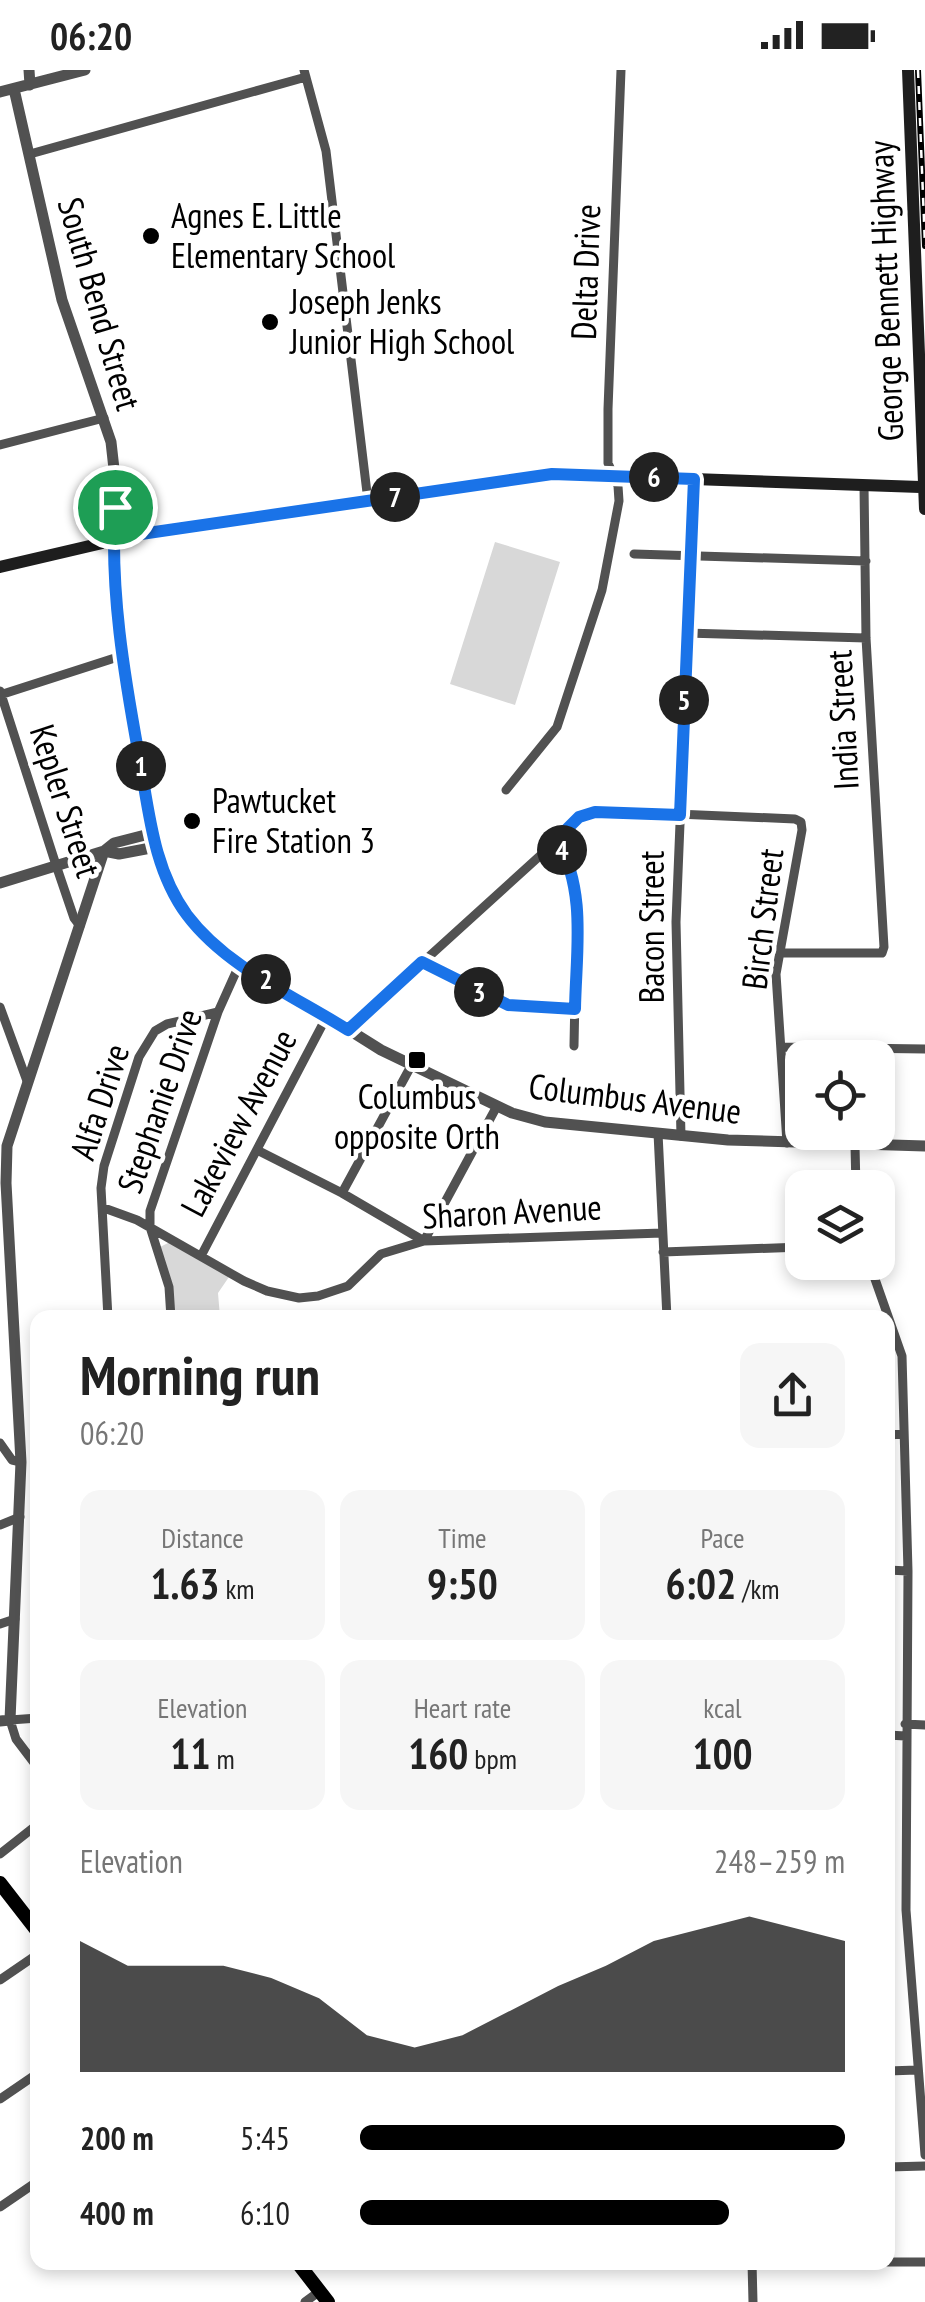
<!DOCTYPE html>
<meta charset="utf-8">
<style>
body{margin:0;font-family:"PT Sans Narrow",sans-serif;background:#f6f6f6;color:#222;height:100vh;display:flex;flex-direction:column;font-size:38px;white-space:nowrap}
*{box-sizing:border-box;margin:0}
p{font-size:32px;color:#767676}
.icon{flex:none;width:55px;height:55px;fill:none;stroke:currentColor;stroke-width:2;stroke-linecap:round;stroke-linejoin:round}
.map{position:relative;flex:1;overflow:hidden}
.sheet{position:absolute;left:30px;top:1240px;width:865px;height:960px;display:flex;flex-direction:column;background:#fff;border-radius:20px;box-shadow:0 5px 15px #0003}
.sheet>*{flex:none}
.tools{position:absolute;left:785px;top:970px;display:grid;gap:20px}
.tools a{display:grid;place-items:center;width:110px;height:110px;border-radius:20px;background:#fff;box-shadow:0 5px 15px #0003;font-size:50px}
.pin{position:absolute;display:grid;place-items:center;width:85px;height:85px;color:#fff;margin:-42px;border:5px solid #fff;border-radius:50%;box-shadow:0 2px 10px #0007}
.km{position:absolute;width:50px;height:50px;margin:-25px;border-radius:50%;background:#222;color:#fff;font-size:28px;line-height:50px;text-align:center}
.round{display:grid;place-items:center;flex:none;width:105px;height:105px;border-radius:20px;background:#f6f6f6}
.headline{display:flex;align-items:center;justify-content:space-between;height:170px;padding:0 50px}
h1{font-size:55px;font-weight:700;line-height:75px}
.metrics{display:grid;grid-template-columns:repeat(3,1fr);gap:15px;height:170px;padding:10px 50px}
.metrics div{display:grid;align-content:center;border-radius:20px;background:#f6f6f6;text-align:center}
.metrics b{font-size:42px;font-weight:700}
.metrics small{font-size:28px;font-weight:400}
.metrics p{font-size:28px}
.chart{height:280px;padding:20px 50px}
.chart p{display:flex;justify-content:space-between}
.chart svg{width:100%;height:180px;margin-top:10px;fill:#000;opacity:.7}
ul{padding:0 50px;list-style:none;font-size:32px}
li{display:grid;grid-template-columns:160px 120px 1fr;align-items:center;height:75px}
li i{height:25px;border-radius:12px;background:#000}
.status{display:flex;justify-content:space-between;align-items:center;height:70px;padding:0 50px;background:#fff;direction:ltr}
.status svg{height:28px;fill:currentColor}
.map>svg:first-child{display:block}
.green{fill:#d8d8d8}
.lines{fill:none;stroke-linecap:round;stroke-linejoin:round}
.minor{stroke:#515151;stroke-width:9}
.tertiary{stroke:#515151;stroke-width:11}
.secondary{stroke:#1e1e1e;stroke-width:12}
.primary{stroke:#000;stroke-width:14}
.rail-casing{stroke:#000;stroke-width:6}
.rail{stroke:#fff;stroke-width:2.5;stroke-dasharray:8;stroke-linecap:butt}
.route-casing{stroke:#fff;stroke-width:20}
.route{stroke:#1a73e8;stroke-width:12}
.poi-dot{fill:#000;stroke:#fff;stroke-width:4}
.labels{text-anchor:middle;stroke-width:9;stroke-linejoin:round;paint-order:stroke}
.poi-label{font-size:35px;fill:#000;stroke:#fff;text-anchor:start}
.street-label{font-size:35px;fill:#000;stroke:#fff}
</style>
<div class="status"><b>06:20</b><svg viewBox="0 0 49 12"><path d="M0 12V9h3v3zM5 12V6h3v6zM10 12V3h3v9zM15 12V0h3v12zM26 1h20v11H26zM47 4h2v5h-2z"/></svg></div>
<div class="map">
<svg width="925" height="2232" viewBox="0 0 925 2232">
<rect width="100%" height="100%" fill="#fff"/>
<path class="green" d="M495,472L560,492L515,635L450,614Z
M172,1171L231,1204L218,1223L220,1247H171L160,1177Z"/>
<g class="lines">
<path class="minor" d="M304,0L326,81L368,431
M30,84L306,7
M0,375L104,348
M634,484L866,491
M686,563L866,568
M0,621L56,795L74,848L80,856
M0,625L121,586
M506,720L557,657L602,520L619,431L618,416L608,393V339L621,0
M557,769L573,802L577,822L574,976
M779,883H882L884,877L866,568L864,415
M422,892L507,935L575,939
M0,937L27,1011
M348,960L586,744L607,741L795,749L801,752L802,760L776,904L787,1073
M781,977L925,979
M658,1063L667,1248
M681,1066L676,852L694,409
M855,1076L856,1118
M257,1080L342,1123L424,1171L497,1036
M342,1123L411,996
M104,1138L137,1150L244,1211L267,1221L299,1228L318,1226L348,1216L381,1184L424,1171L662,1163
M663,1182L802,1177
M201,1186L327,946
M869,1192L902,1286L908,1501L906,1840L925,2085
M108,1248L101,1118L104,1096L139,987L155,961L167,954L218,942
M171,1248L169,1217L150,1157V1141L218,942L240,893
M888,1365L904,1364
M0,1373L12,1390L21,1392
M0,1455L20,1447
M888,1500L908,1501
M0,1554L15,1549
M38,1648L10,1650L16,1669L38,1698
M905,1654L925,1655
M888,1665L905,1666
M0,1784L38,1754
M0,1910L38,1884
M888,2001L917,2000
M0,2029L38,2003
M888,2097L925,2096
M0,2137L38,2111
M752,2192L753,2232
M888,2192H925
M752,2195L878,2192
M305,2232L320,2221"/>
<path class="tertiary" d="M29,0L30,15
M14,19L62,230L111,372L116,417L113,491L127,623L156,777L170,818L188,846L225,882L381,980L512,1043L545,1052L728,1070L925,1076
M0,22L85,0
M104,781L119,784L156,777
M0,813L104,781L114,773L153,763
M0,1651L10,1650L21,1392L6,1113L7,1076L104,781"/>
<path class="secondary" d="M908,0L925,439
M115,437L131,457L141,464
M0,497L141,464L552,404L920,417"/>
<path class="primary" d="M0,1813L38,1862
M297,2192L328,2232"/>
<defs>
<path id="rail" d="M918,0L925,176"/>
</defs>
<use href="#rail" class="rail-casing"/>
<use href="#rail" class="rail"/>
</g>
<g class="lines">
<defs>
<path id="route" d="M552,404L694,409L680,745L595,742L579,747L557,769C587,822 576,881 575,939L508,935L422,892L348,960C294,926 226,897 187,845C153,799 149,741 139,686C124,604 110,521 115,437L130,457L141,464Z"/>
</defs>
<use href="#route" class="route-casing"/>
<use href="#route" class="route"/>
</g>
<g class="poi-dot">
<circle cx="151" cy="166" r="10"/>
<circle cx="270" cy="252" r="10"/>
<circle cx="192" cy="751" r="10"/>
<rect x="407" y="980" width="20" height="20" rx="5"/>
</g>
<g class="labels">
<g class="poi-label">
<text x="171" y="158">Agnes E. Little<tspan x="171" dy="40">Elementary School</tspan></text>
<text x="290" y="244">Joseph Jenks<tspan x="290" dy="40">Junior High School</tspan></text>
<text x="212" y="743">Pawtucket<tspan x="212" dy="40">Fire Station 3</tspan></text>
<text x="417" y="1039" text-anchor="middle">Columbus<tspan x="417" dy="40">opposite Orth</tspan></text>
</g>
<g class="street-label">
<text transform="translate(586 202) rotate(-88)" y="12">Delta Drive</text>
<text transform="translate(886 221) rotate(-92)" y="12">George Bennett Highway</text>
<text transform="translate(99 234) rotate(74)" y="12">South Bend Street</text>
<text transform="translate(843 650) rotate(-93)" y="12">India Street</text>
<text transform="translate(65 731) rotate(72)" y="12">Kepler Street</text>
<text transform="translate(763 849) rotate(-83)" y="12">Birch Street</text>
<text transform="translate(652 857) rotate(-90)" y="12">Bacon Street</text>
<text transform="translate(635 1029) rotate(7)" y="12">Columbus Avenue</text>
<text transform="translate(160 1031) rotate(-71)" y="12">Stephanie Drive</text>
<text transform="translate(100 1032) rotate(-72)" y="12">Alfa Drive</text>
<text transform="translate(239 1053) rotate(-62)" y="12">Lakeview Avenue</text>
<text transform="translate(512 1142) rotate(-3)" y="12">Sharon Avenue</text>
</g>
</g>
</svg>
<div class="tools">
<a><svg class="icon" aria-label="locate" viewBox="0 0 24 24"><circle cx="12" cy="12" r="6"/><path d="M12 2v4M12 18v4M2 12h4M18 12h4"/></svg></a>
<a><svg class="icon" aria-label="layers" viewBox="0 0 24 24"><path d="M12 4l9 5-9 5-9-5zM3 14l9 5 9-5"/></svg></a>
</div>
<div class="pin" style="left:115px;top:437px;background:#1e9e55"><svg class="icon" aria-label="arrive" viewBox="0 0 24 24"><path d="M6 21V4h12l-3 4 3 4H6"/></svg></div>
<b class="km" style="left:141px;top:696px">1</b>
<b class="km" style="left:266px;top:909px">2</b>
<b class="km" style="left:479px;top:922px">3</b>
<b class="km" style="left:562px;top:780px">4</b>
<b class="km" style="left:684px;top:630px">5</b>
<b class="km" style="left:654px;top:407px">6</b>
<b class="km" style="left:395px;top:427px">7</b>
<section class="sheet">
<div class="headline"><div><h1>Morning run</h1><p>06:20</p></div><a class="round"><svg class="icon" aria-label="share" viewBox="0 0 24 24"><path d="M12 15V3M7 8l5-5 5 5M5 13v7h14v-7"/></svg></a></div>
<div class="metrics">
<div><p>Distance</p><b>1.63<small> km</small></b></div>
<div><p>Time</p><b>9:50</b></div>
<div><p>Pace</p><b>6:02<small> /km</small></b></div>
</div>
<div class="metrics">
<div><p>Elevation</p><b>11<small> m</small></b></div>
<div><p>Heart rate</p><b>160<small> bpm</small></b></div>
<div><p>kcal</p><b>100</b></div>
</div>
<div class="chart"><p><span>Elevation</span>248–259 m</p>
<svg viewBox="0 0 160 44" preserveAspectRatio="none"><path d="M0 44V12L10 18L20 18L30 18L40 21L50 26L60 35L70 38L80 35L90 29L100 23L110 18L120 12L130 9L140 6L150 9L160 12V44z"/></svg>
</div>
<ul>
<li><b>200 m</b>5:45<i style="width:100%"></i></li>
<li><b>400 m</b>6:10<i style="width:76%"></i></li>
</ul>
</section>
</div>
